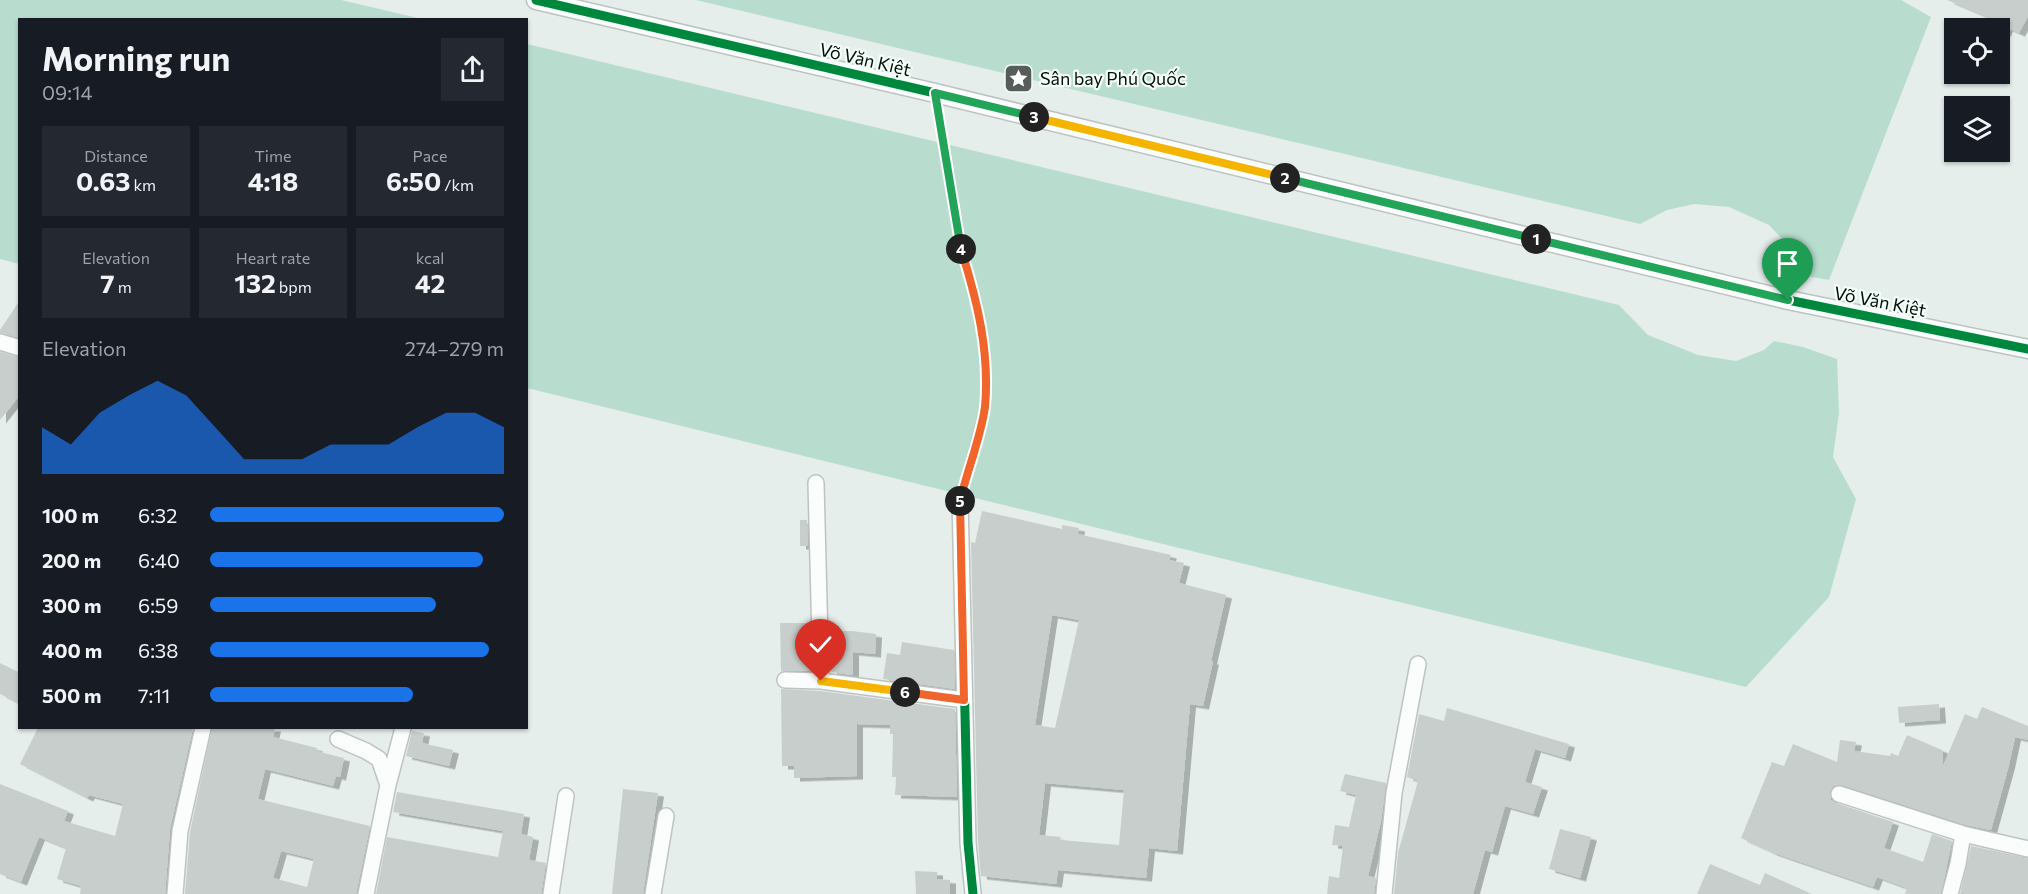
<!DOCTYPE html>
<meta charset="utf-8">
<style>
body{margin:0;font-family:Commissioner,sans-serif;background:#242831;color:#f1f3f6;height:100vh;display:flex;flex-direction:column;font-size:22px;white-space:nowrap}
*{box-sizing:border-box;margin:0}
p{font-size:20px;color:#9ea1a6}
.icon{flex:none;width:33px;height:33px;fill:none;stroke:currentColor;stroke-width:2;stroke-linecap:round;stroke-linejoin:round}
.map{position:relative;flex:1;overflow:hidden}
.sheet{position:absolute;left:18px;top:18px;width:510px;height:711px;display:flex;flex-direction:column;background:#171b24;border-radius:0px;box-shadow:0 2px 4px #0004}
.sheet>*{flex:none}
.fabs{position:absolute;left:1944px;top:18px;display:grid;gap:12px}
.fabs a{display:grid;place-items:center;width:66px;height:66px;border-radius:0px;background:#171b24;box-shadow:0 2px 4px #0004;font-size:30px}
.pin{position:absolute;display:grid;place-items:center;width:51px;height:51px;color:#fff;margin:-62px -26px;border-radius:50% 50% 50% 0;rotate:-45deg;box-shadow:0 0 6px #0007}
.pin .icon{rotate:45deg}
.km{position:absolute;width:30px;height:30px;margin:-15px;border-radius:50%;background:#222;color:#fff;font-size:16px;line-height:30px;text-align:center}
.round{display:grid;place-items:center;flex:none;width:63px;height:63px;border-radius:0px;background:#242831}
.head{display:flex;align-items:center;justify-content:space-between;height:102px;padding:0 24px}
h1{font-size:33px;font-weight:700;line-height:45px}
.figures{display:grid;grid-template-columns:repeat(3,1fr);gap:9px;height:102px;padding:6px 24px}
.figures div{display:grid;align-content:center;border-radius:0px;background:#242831;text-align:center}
.figures b{font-size:26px;font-weight:700}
.figures small{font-size:16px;font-weight:400}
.figures p{font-size:16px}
.chart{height:168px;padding:12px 24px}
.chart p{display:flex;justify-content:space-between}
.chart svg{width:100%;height:108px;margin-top:6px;fill:#1a73e8;opacity:.7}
ul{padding:0 24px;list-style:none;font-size:20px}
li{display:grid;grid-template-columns:96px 72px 1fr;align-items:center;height:45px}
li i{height:15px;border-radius:8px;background:#1a73e8}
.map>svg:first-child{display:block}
.green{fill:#b8ddcf}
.building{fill:#c8cecc;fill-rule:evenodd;filter:url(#shadow)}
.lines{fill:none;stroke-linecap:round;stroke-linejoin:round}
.service-casing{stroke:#bdc3c1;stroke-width:10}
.minor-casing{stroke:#bdc3c1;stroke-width:18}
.tertiary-casing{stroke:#bdc3c1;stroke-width:21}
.service{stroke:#fbfcfc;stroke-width:8}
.minor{stroke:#fbfcfc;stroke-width:15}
.tertiary{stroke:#fbfcfc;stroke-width:18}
.cycleway-casing{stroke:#f2fff9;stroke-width:13}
.cycleway{stroke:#00873e;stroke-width:9}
.split-1-casing{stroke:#fff;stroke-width:12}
.split-2-casing{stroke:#fff;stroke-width:12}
.split-3-casing{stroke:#fff;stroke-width:12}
.split-4-casing{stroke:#fff;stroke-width:12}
.split-5-casing{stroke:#fff;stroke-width:12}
.split-6-casing{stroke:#fff;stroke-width:12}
.split-7-casing{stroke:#fff;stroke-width:12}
.split-1{stroke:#22a559;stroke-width:8}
.split-2{stroke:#22a559;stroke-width:8}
.split-3{stroke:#f5b400;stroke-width:8}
.split-4{stroke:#22a559;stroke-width:8}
.split-5{stroke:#f0652b;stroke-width:8}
.split-6{stroke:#f0652b;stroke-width:8}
.split-7{stroke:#f5b400;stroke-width:8}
.labels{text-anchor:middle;stroke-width:4.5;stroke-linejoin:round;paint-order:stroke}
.street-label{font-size:18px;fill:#0a0f0d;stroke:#f2fff9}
.poi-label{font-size:18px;fill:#0a0f0d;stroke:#f2fff9;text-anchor:start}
</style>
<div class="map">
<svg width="2028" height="894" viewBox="0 0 2028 894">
<defs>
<filter id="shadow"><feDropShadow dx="6" dy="3.5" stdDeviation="0" flood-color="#0004"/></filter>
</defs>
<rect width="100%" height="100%" fill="#e6eeeb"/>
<path class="green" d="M0,0H341L422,19L20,20L19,264L0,259Z
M696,0H1901L1931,17L1829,280L1801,275L1799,257L1769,225L1729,207L1694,204L1667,210L1640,224Z
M527,44L1619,305L1648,335L1698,355L1736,361L1764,350L1774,341L1803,347L1837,359L1839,413L1833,457L1856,499L1829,597L1746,687L527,388Z"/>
<path class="building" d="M1947,0H2028V16L2019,33L2007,28L2005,33L2000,31V28L1986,25L1990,18Z
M20,300V338L0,333V330Z
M0,352L20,357V395L0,420Z
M982,511L1062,529V525L1079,528L1078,534L1171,555L1169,560L1184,563L1179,583L1226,595L1211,661H1213L1203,706L1190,704L1177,851L1149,848L1146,878L1058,870L1056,884L981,876L978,842L971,542L975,543ZM1052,615L1079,620L1055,728L1035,725ZM1045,783L1124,790L1119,845L1060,840L1061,837L1039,835Z
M800,520H807L808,546H800Z
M780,623H810L811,671H781Z
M830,631H852L876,634L875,654L853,652V675L831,672Z
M902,642L954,650L955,689L883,679L887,653L900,655Z
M0,663L20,673V704L0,694Z
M781,689L820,691L955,709L957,797L895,795L896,777H892L893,734H890V725L857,724V776L794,778V766H782Z
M1939,704L1940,720L1899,723L1898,707Z
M1982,707L2028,726V740L2015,737L2009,765L1991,830L1966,825L1842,785L1833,786L1830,792L1831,800L1836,803L1893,822L1884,848L1923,862L1932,834L1952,841L1941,894H1905L1907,888L1877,877L1873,887L1774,853L1741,838L1772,762L1784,766L1793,744L1837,762L1840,740L1856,742L1854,751L1890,756L1891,753L1898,756L1907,735L1942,750L1943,766L1965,714L1977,719Z
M1447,708L1569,744L1565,758L1535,749L1525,782L1542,787L1533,814L1505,806L1492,852L1485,850L1473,894H1394L1398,853L1418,781L1407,777L1419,714L1444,721Z
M38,728H193L170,829L165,894H80L81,886L57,879L66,848L39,837L21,882L0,874V784L68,811L64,821L115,836L123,804L89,795L87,798L20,764Z
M212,728H275L273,737L317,748L316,751L344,758L340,777L336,776L333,786L265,769L258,799L370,826L356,894H185L190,832ZM281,851L314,859L307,887L273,878Z
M412,731L424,733L422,743L453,750L449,766L406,756Z
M1345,774L1386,783L1381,821L1368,876L1376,878L1374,894H1327L1329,876L1339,878L1343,846L1332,845L1335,825L1349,827L1356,795L1340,791Z
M623,789L658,793L643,894H612Z
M397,792L524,814L521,834L533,837L529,860L546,863L541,894H376L387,837L498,857L503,831L393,812Z
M1560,829L1591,837L1580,878L1549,869Z
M1971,846L2028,858V894H1960Z
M1710,864L1760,885L1765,873L1812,894H1697Z
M915,871L937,872V879L950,880V894H916Z"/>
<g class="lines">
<defs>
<path id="service" d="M935,93L960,244L978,305L986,367L984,409L960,500"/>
<path id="minor" d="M0,342L20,348
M816,483L821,681
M960,500L968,843L973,894
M785,680L821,681L964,700
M338,739L366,751L379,759L388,785
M1839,794L1963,834L2028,849
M175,894L180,831L203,728
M366,894L388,785L403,728
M551,894L566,796
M653,894L666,816
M1384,894L1394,793L1418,664
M1950,894L1958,864L1963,834"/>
<path id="tertiary" d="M536,0L935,93L1788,300L2028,349"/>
</defs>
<use href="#service" class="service-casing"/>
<use href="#minor" class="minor-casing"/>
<use href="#tertiary" class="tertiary-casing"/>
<use href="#service" class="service"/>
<use href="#minor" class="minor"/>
<use href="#tertiary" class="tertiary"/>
<defs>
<path id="cycleway" d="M536,0L935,93L1788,300L2028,349
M960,500L968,843L973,894"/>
</defs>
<use href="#cycleway" class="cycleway-casing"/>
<use href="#cycleway" class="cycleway"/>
</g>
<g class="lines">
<defs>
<path id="split-1" d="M1536,239L1788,300"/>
<path id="split-2" d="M1285,178L1536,239"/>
<path id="split-3" d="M1034,117L1285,178"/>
<path id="split-4" d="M961,249L935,93L1034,117"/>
<path id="split-5" d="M960,501C967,471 981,437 985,407C990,352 977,300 961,249"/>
<path id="split-6" d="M905,692L964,700L960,501"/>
<path id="split-7" d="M821,681L905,692"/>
</defs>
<use href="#split-1" class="split-1-casing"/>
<use href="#split-2" class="split-2-casing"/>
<use href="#split-3" class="split-3-casing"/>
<use href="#split-4" class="split-4-casing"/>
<use href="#split-5" class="split-5-casing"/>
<use href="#split-6" class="split-6-casing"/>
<use href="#split-7" class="split-7-casing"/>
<use href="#split-1" class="split-1"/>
<use href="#split-2" class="split-2"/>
<use href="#split-3" class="split-3"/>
<use href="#split-4" class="split-4"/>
<use href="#split-5" class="split-5"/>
<use href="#split-6" class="split-6"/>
<use href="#split-7" class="split-7"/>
</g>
<defs>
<symbol id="sight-square" viewBox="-11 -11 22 22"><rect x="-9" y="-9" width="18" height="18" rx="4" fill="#575d5b" stroke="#f2fff9"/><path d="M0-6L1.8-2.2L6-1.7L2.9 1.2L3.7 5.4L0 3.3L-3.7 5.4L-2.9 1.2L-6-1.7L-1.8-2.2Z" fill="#fff"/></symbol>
</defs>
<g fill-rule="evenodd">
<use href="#sight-square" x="1002" y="62" width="33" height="33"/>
</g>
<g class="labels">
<g class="street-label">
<text transform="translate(865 60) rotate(13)" y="6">Võ Văn Kiệt</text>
<text transform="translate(1880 302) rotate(11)" y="6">Võ Văn Kiệt</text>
</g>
<g class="poi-label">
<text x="1040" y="85">Sân bay Phú Quốc</text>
</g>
</g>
</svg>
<div class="fabs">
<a><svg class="icon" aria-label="locate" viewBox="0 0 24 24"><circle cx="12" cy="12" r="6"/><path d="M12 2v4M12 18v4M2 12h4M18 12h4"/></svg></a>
<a><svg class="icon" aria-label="layers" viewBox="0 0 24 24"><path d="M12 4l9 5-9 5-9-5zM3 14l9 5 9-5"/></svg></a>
</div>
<div class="pin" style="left:1788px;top:300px;background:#1e9e55"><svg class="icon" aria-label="arrive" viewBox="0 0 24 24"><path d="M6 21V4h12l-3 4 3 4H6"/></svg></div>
<div class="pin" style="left:821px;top:681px;background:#d93025"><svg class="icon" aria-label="check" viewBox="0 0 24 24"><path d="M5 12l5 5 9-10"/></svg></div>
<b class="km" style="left:1536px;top:239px">1</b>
<b class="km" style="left:1285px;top:178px">2</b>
<b class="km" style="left:1034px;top:117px">3</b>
<b class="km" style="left:961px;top:249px">4</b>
<b class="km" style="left:960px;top:501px">5</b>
<b class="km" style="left:905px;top:692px">6</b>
<section class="sheet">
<div class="head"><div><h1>Morning run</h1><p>09:14</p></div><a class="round"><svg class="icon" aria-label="share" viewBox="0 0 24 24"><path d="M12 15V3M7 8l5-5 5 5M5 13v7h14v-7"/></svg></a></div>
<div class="figures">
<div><p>Distance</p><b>0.63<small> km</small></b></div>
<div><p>Time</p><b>4:18</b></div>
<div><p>Pace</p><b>6:50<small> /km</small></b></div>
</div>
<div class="figures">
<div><p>Elevation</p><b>7<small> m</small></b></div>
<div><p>Heart rate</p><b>132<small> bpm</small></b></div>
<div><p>kcal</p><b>42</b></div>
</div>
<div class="chart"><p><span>Elevation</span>274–279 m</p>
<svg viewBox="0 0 160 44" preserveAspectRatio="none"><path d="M0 44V25L10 32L20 19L30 12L40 6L50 12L60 25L70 38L80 38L90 38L100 32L110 32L120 32L130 25L140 19L150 19L160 25V44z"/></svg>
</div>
<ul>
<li><b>100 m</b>6:32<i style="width:100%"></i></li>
<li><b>200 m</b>6:40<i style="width:93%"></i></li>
<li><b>300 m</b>6:59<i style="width:77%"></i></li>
<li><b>400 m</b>6:38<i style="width:95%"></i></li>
<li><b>500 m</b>7:11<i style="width:69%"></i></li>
</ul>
</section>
</div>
